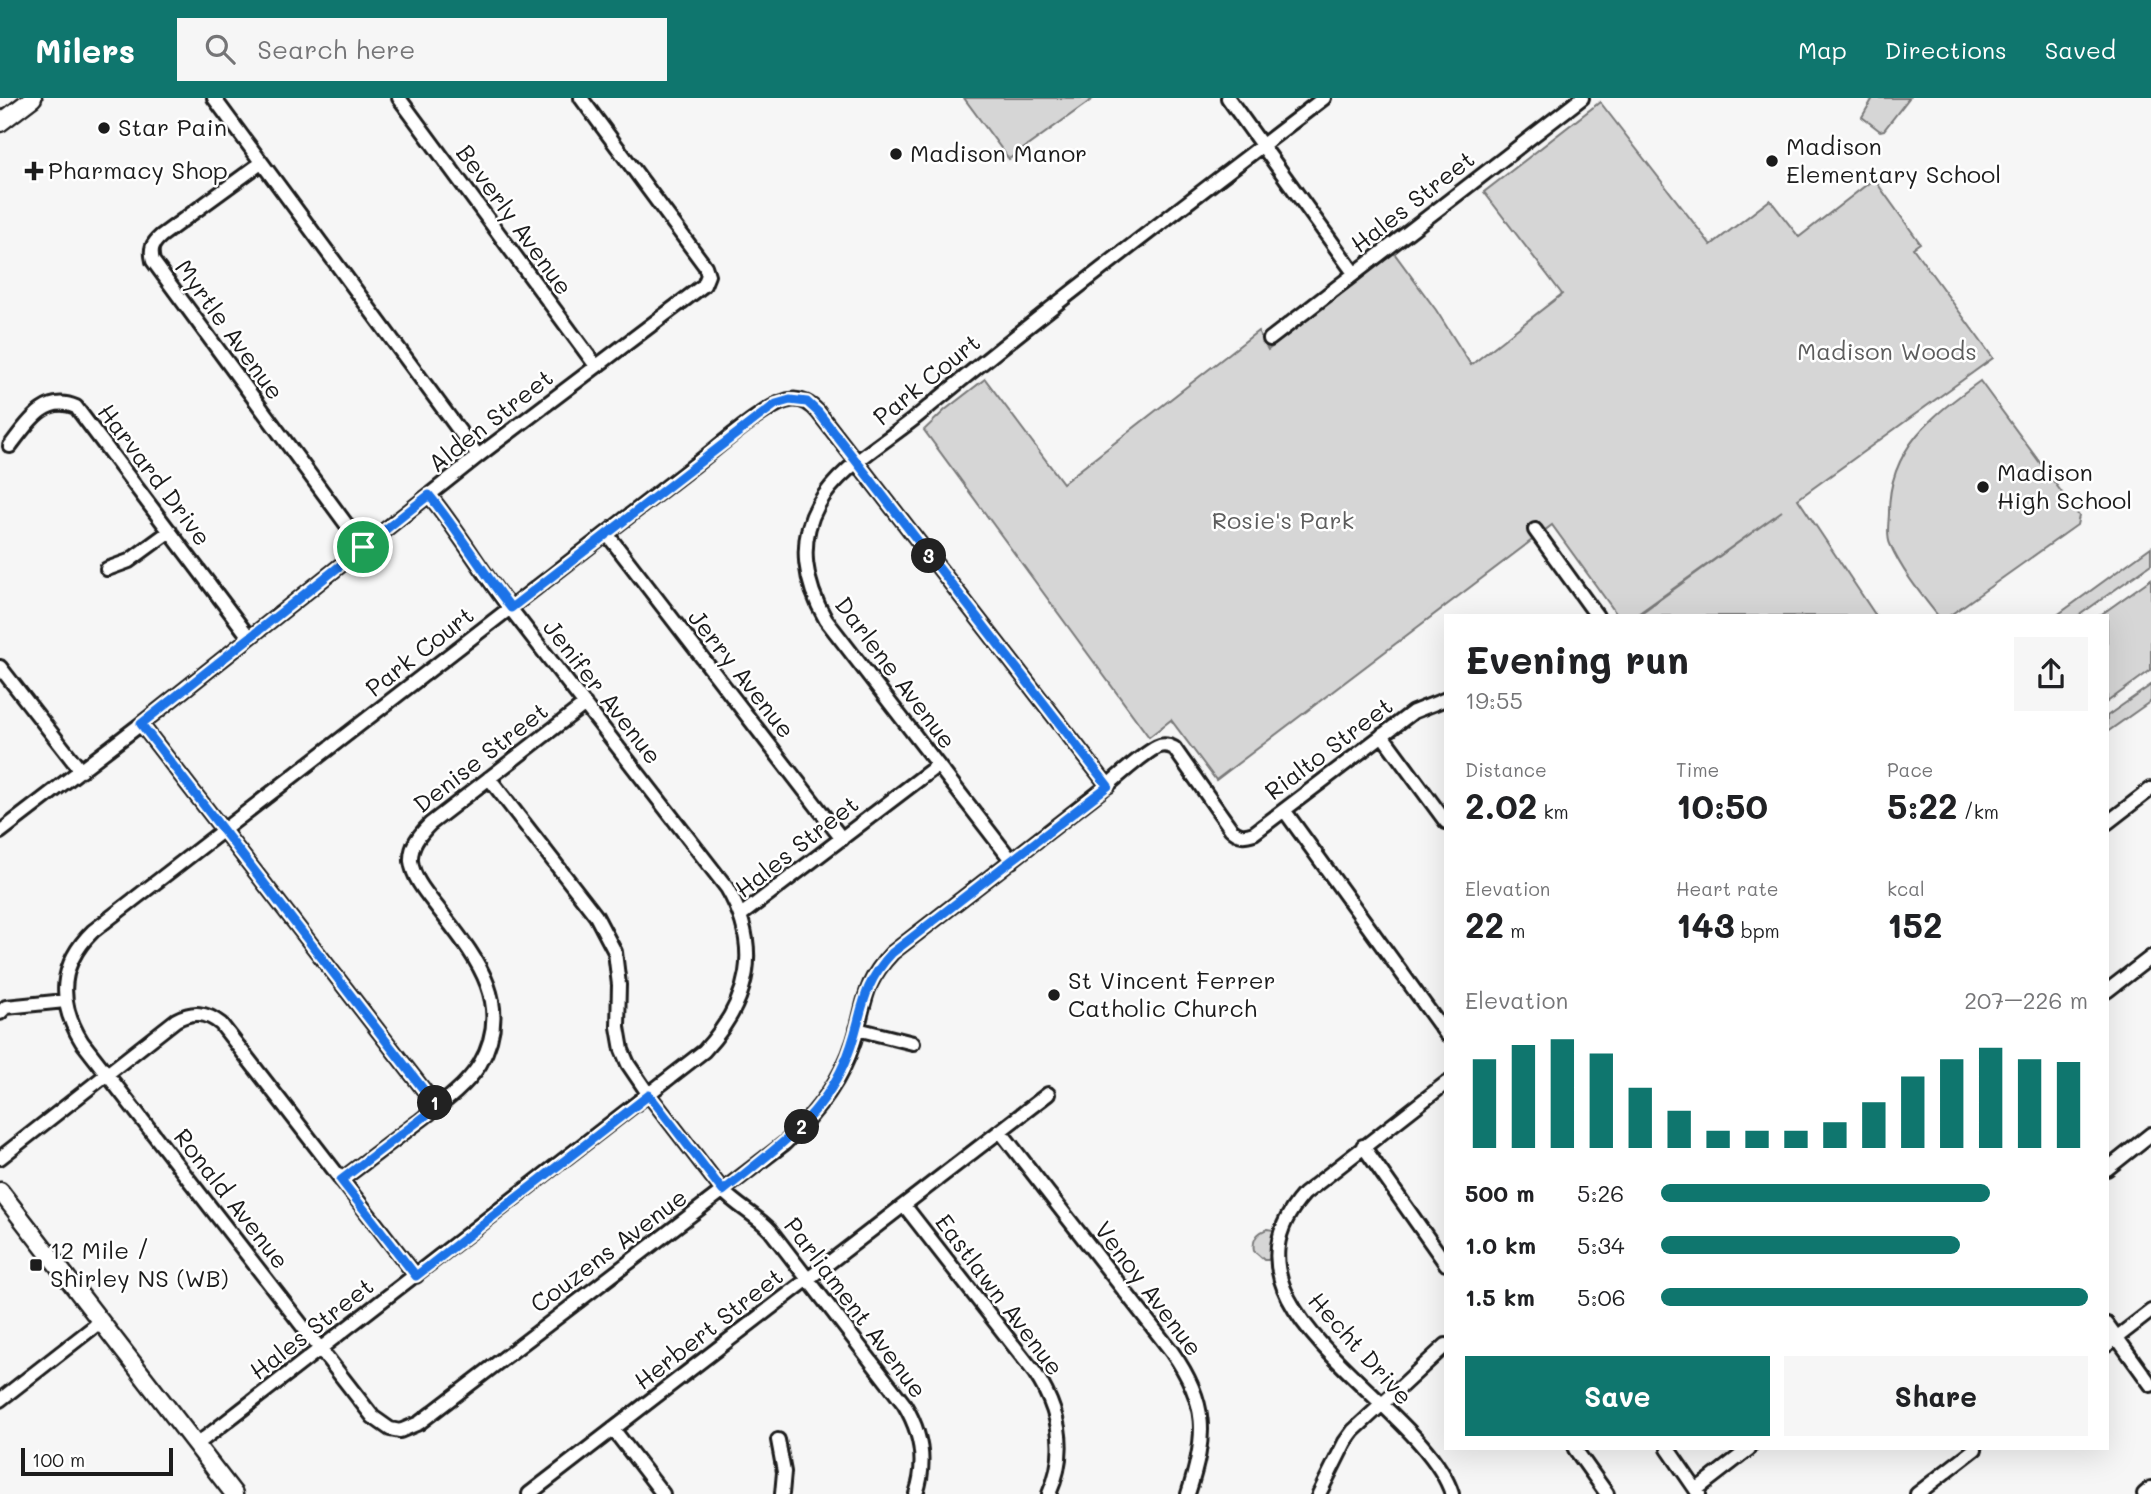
<!DOCTYPE html>
<meta charset="utf-8">
<style>
body{margin:0;font-family:Mali,sans-serif;background:#f6f6f6;color:#202124;height:100vh;display:flex;flex-direction:column;font-size:26px;white-space:nowrap}
*{box-sizing:border-box;margin:0}
p{font-size:23px;color:#757577}
.icon{flex:none;width:38px;height:38px;fill:none;stroke:currentColor;stroke-width:2;stroke-linecap:round;stroke-linejoin:round}
.map{position:relative;flex:1;overflow:hidden}
.panel{position:absolute;left:1444px;top:516px;width:665px;height:836px;display:flex;flex-direction:column;background:#fff;border-radius:0px;box-shadow:0 7px 28px #0002}
.panel>*{flex:none}
.scale{position:absolute;left:21px;bottom:18px;width:152px;box-sizing:border-box;padding-left:7px;border:4px solid #1c1c1c;border-top:0;font-size:19px;line-height:24px;white-space:nowrap;color:#1c1c1c;-webkit-text-stroke:5px #fff;paint-order:stroke}
.pin{position:absolute;display:grid;place-items:center;width:60px;height:60px;color:#fff;margin:-30px;border:4px solid #fff;border-radius:50%;box-shadow:0 2px 7px #0007}
.km{position:absolute;width:35px;height:35px;margin:-18px;border-radius:50%;background:#222;color:#fff;font-size:19px;line-height:35px;text-align:center}
.round{display:grid;place-items:center;flex:none;width:74px;height:74px;border-radius:0px;background:#f6f6f6}
.headline{display:flex;align-items:center;justify-content:space-between;height:119px;padding:0 21px}
h1{font-size:38px;font-weight:700;line-height:52px}
.figures{display:grid;grid-template-columns:repeat(3,1fr);gap:10px;height:119px;padding:7px 21px}
.figures div{display:grid;align-content:center}
.figures b{font-size:35px;font-weight:700}
.figures small{font-size:19px;font-weight:400}
.figures p{font-size:19px}
.chart{height:196px;padding:14px 21px}
.chart p{display:flex;justify-content:space-between}
.chart svg{width:100%;height:126px;margin-top:7px;stroke:#0f766e;stroke-width:6}
.button{display:flex;gap:14px;margin-top:auto;padding:14px 21px}
.button a{flex:1;height:80px;border-radius:0px;background:#0f766e;color:#fff;font-size:28px;font-weight:700;line-height:80px;text-align:center}
.button a+a{background:#f6f6f6;color:#202124}
ul{padding:0 21px;list-style:none;font-size:23px}
li{display:grid;grid-template-columns:112px 84px 1fr;align-items:center;height:52px}
li i{height:18px;border-radius:9px;background:#0f766e}
header{display:flex;align-items:center;gap:42px;box-sizing:border-box;height:98px;padding:0 35px;background:#0f766e;color:#fff}
header strong{font-size:33px}
nav{display:flex;gap:38px;margin-inline-start:auto;font-size:24px}
.search{width:490px;height:63px;background:#f6f6f6;display:flex;align-items:center;gap:18px;box-sizing:border-box;padding:0 24px;border-radius:0px;color:#757577;font-size:26px}
.map>svg:first-child{display:block}
.green{fill:#d6d6d6;stroke:#797979;stroke-width:2}
.lines{fill:none;stroke-linecap:round;stroke-linejoin:round}
.minor-casing{stroke:#1c1c1c;stroke-width:18}
.major-casing{stroke:#1c1c1c;stroke-width:21}
.minor{stroke:#fff;stroke-width:12}
.major{stroke:#fff;stroke-width:16}
.route-casing{stroke:#fff;stroke-width:14}
.route{stroke:#1a73e8;stroke-width:9}
.poi-dot{fill:#1c1c1c;stroke:#fff;stroke-width:2.5}
.labels{text-anchor:middle;stroke-width:5;stroke-linejoin:round;paint-order:stroke}
.poi-label{font-size:24px;fill:#1c1c1c;stroke:#fff;text-anchor:start}
.street-label{font-size:24px;fill:#1c1c1c;stroke:#fff}
.park-label{font-size:24px;fill:#5d5d5d;stroke:#fff}
</style>
<header>
<strong>Milers</strong>
<div class="search"><svg class="icon" aria-label="search" viewBox="0 0 24 24"><circle cx="10" cy="10" r="6"/><path d="M15 15l6 6"/></svg>Search here</div>
<nav><a>Map</a><a>Directions</a><a>Saved</a></nav>
</header>
<div class="map">
<svg width="2151" height="1396" viewBox="0 0 2151 1396">
<rect width="100%" height="100%" fill="#f6f6f6"/>
<filter id="ink" filterUnits="userSpaceOnUse"><feTurbulence type="fractalNoise" baseFrequency=".0143" numOctaves="2"/><feDisplacementMap in="SourceGraphic" scale="14" xChannelSelector="R" yChannelSelector="G"/><feConvolveMatrix kernelMatrix="1 2 1 2 8 2 1 2 1" color-interpolation-filters="sRGB"/></filter>
<g filter="url(#ink)">
<path class="green" d="M964,0H1094L1009,61Z
M1873,0H1909L1884,32L1880,33L1862,19Z
M1600,4L1711,147L1770,102L1799,139L1874,81L1920,145L1913,150L1993,260L1798,401L1876,518H1637L1782,413L1635,518H1618L1552,427L1216,682L1171,622L1149,639L924,332L945,312L985,281L1063,385L1258,233L1268,252L1394,155L1436,212L1471,267L1562,196L1484,94Z
M1980,283L2079,418L2077,427L1949,518H1938C1920,495 1902,473 1890,446C1886,437 1889,424 1889,414C1889,350 1933,317 1980,283Z
M2151,449V466L2078,518H2056Z
M2151,481V572L2107,604V518H2099Z
M2151,587V603L2107,634V618Z
M1268,1131L1273,1132L1275,1135L1271,1158L1268,1162H1264L1254,1153C1252,1142 1257,1134 1268,1131Z"/>
<g class="lines">
<defs>
<path id="minor" d="M214,0L478,358
M399,0L596,268
M1228,0L1354,175
M261,65L161,138C152,146 150,151 153,163L363,449
M1270,241L1582,0
M10,348C27,326 45,295 76,309L249,539
M1535,432L1597,518
M607,436L842,741
M107,471L129,463L170,433
M0,569L81,673
M141,626L437,1009
M1382,637L1446,724
M489,680L596,818L615,854L619,887L618,929L622,952L628,966L649,997L723,1093C737,1108 756,1117 770,1132L904,1306C921,1334 927,1364 916,1396
M1108,688L818,314C811,306 801,300 790,302C767,305 716,351 696,366L93,833C59,866 57,904 82,944L373,1319L390,1331L400,1333L419,1325L785,1045C816,1016 841,984 854,943C866,904 862,887 892,855L1097,696C1114,683 1139,658 1157,649C1163,646 1168,647 1174,650L1231,731C1239,739 1245,738 1254,735L1413,614L1446,601
M1284,712L1446,936
M2107,725L2151,691
M0,734L141,626L478,358L704,187L708,177L705,168L581,0
M1012,763L826,522C805,486 797,445 818,407C840,368 887,344 920,316C1051,207 1189,104 1324,0
M741,817L938,667
M2107,893L2151,859
M0,915L6,909L65,903
M857,931L913,945
M1446,985L1304,1096C1202,1211 1422,1302 1452,1396
M1000,1033L1172,1254C1208,1305 1207,1338 1188,1396
M1363,1048L1446,1166
M0,1060L176,922C193,913 206,914 221,926L416,1178
M2107,1071L2151,1036
M341,1082C367,1063 392,1043 418,1024C440,1007 465,990 480,966C516,904 473,856 437,809C426,795 413,780 411,763C410,748 420,736 430,726L585,606
M904,1107L1035,1275C1060,1313 1068,1354 1049,1396
M2107,1226L2151,1287
M2107,1247L2151,1213
M0,1302L100,1224
M613,1331L663,1396
M778,1342L784,1374L782,1396
M196,1347L704,953C750,903 762,850 727,790L503,501C478,467 456,430 429,397
M1575,1351L1607,1396
M1668,1351L1699,1396
M1696,1392L1749,1351
M529,1396L1048,996
M1319,1396L1345,1344L1353,1333L1446,1247
M1917,1396L1975,1351
M2144,1396L2151,1390"/>
<path id="major" d="M0,25L33,0
M0,1093L234,1396"/>
</defs>
<use href="#minor" class="minor-casing"/>
<use href="#major" class="major-casing"/>
<use href="#minor" class="minor"/>
<use href="#major" class="major"/>
</g>
</g>
<g class="lines" filter="url(#ink)">
<defs>
<path id="route" d="M790,302L807,304L818,314L1108,688L892,855C856,893 864,923 844,966C819,1023 770,1055 723,1093L649,997L416,1178L341,1082L437,1009L141,626L429,397C458,433 482,473 511,510L757,320L776,306Z"/>
</defs>
<use href="#route" class="route-casing"/>
<use href="#route" class="route"/>
</g>
<g class="poi-dot">
<circle cx="104" cy="30" r="7"/>
<circle cx="896" cy="56" r="7"/>
<circle cx="1772" cy="63" r="7"/>
<path d="M30.5 62.5h7v7h7v7h-7v7h-7v-7h-7v-7h7z"/>
<circle cx="1983" cy="389" r="7"/>
<circle cx="1054" cy="897" r="7"/>
<rect x="29" y="1160" width="14" height="14" rx="3.5"/>
</g>
<g class="labels">
<g class="poi-label">
<text x="118" y="38">Star Pain</text>
<text x="1786" y="57">Madison<tspan x="1786" dy="28">Elementary School</tspan></text>
<text x="910" y="64">Madison Manor</text>
<text x="48" y="81">Pharmacy Shop</text>
<text x="1997" y="383">Madison<tspan x="1997" dy="28">High School</tspan></text>
<text x="1068" y="891">St Vincent Ferrer<tspan x="1068" dy="28">Catholic Church</tspan></text>
<text x="50" y="1161">12 Mile /<tspan x="50" dy="28">Shirley NS (WB)</tspan></text>
</g>
<g class="street-label">
<text transform="translate(1413 104) rotate(-38)" y="8">Hales Street</text>
<text transform="translate(514 122) rotate(54)" y="8">Beverly Avenue</text>
<text transform="translate(229 232) rotate(54)" y="8">Myrtle Avenue</text>
<text transform="translate(927 282) rotate(-39)" y="8">Park Court</text>
<text transform="translate(491 323) rotate(-38)" y="8">Alden Street</text>
<text transform="translate(154 377) rotate(53)" y="8">Harvard Drive</text>
<text transform="translate(420 554) rotate(-38)" y="8">Park Court</text>
<text transform="translate(895 575) rotate(53)" y="8">Darlene Avenue</text>
<text transform="translate(741 576) rotate(52)" y="8">Jerry Avenue</text>
<text transform="translate(602 594) rotate(52)" y="8">Jenifer Avenue</text>
<text transform="translate(1329 651) rotate(-37)" y="8">Rialto Street</text>
<text transform="translate(481 660) rotate(-38)" y="8">Denise Street</text>
<text transform="translate(797 749) rotate(-38)" y="8">Hales Street</text>
<text transform="translate(231 1101) rotate(52)" y="8">Ronald Avenue</text>
<text transform="translate(609 1153) rotate(-37)" y="8">Couzens Avenue</text>
<text transform="translate(1148 1191) rotate(53)" y="8">Venoy Avenue</text>
<text transform="translate(999 1197) rotate(53)" y="8">Eastlawn Avenue</text>
<text transform="translate(855 1210) rotate(53)" y="8">Parliament Avenue</text>
<text transform="translate(312 1231) rotate(-38)" y="8">Hales Street</text>
<text transform="translate(709 1231) rotate(-38)" y="8">Herbert Street</text>
<text transform="translate(1360 1251) rotate(48)" y="8">Hecht Drive</text>
</g>
<g class="park-label">
<text x="1887" y="262">Madison Woods</text>
<text x="1283" y="431">Rosie's Park</text>
</g>
</g>
</svg>
<div class="scale">100 m</div>
<div class="pin" style="left:363px;top:449px;background:#1e9e55"><svg class="icon" aria-label="arrive" viewBox="0 0 24 24"><path d="M6 21V4h12l-3 4 3 4H6"/></svg></div>
<b class="km" style="left:435px;top:1005px">1</b>
<b class="km" style="left:802px;top:1029px">2</b>
<b class="km" style="left:929px;top:458px">3</b>
<section class="panel">
<div class="headline"><div><h1>Evening run</h1><p>19:55</p></div><a class="round"><svg class="icon" aria-label="share" viewBox="0 0 24 24"><path d="M12 15V3M7 8l5-5 5 5M5 13v7h14v-7"/></svg></a></div>
<div class="figures">
<div><p>Distance</p><b>2.02<small> km</small></b></div>
<div><p>Time</p><b>10:50</b></div>
<div><p>Pace</p><b>5:22<small> /km</small></b></div>
</div>
<div class="figures">
<div><p>Elevation</p><b>22<small> m</small></b></div>
<div><p>Heart rate</p><b>143<small> bpm</small></b></div>
<div><p>kcal</p><b>152</b></div>
</div>
<div class="chart"><p><span>Elevation</span>207–226 m</p>
<svg viewBox="0 0 160 44" preserveAspectRatio="none"><path d="M5 44V13M15 44V8M25 44V6M35 44V11M45 44V23M55 44V31M65 44V38M75 44V38M85 44V38M95 44V35M105 44V28M115 44V19M125 44V13M135 44V9M145 44V13M155 44V14"/></svg>
</div>
<ul>
<li><b>500 m</b>5:26<i style="width:77%"></i></li>
<li><b>1.0 km</b>5:34<i style="width:70%"></i></li>
<li><b>1.5 km</b>5:06<i style="width:100%"></i></li>
</ul>
<div class="button"><a>Save</a><a>Share</a></div>
</section>
</div>
